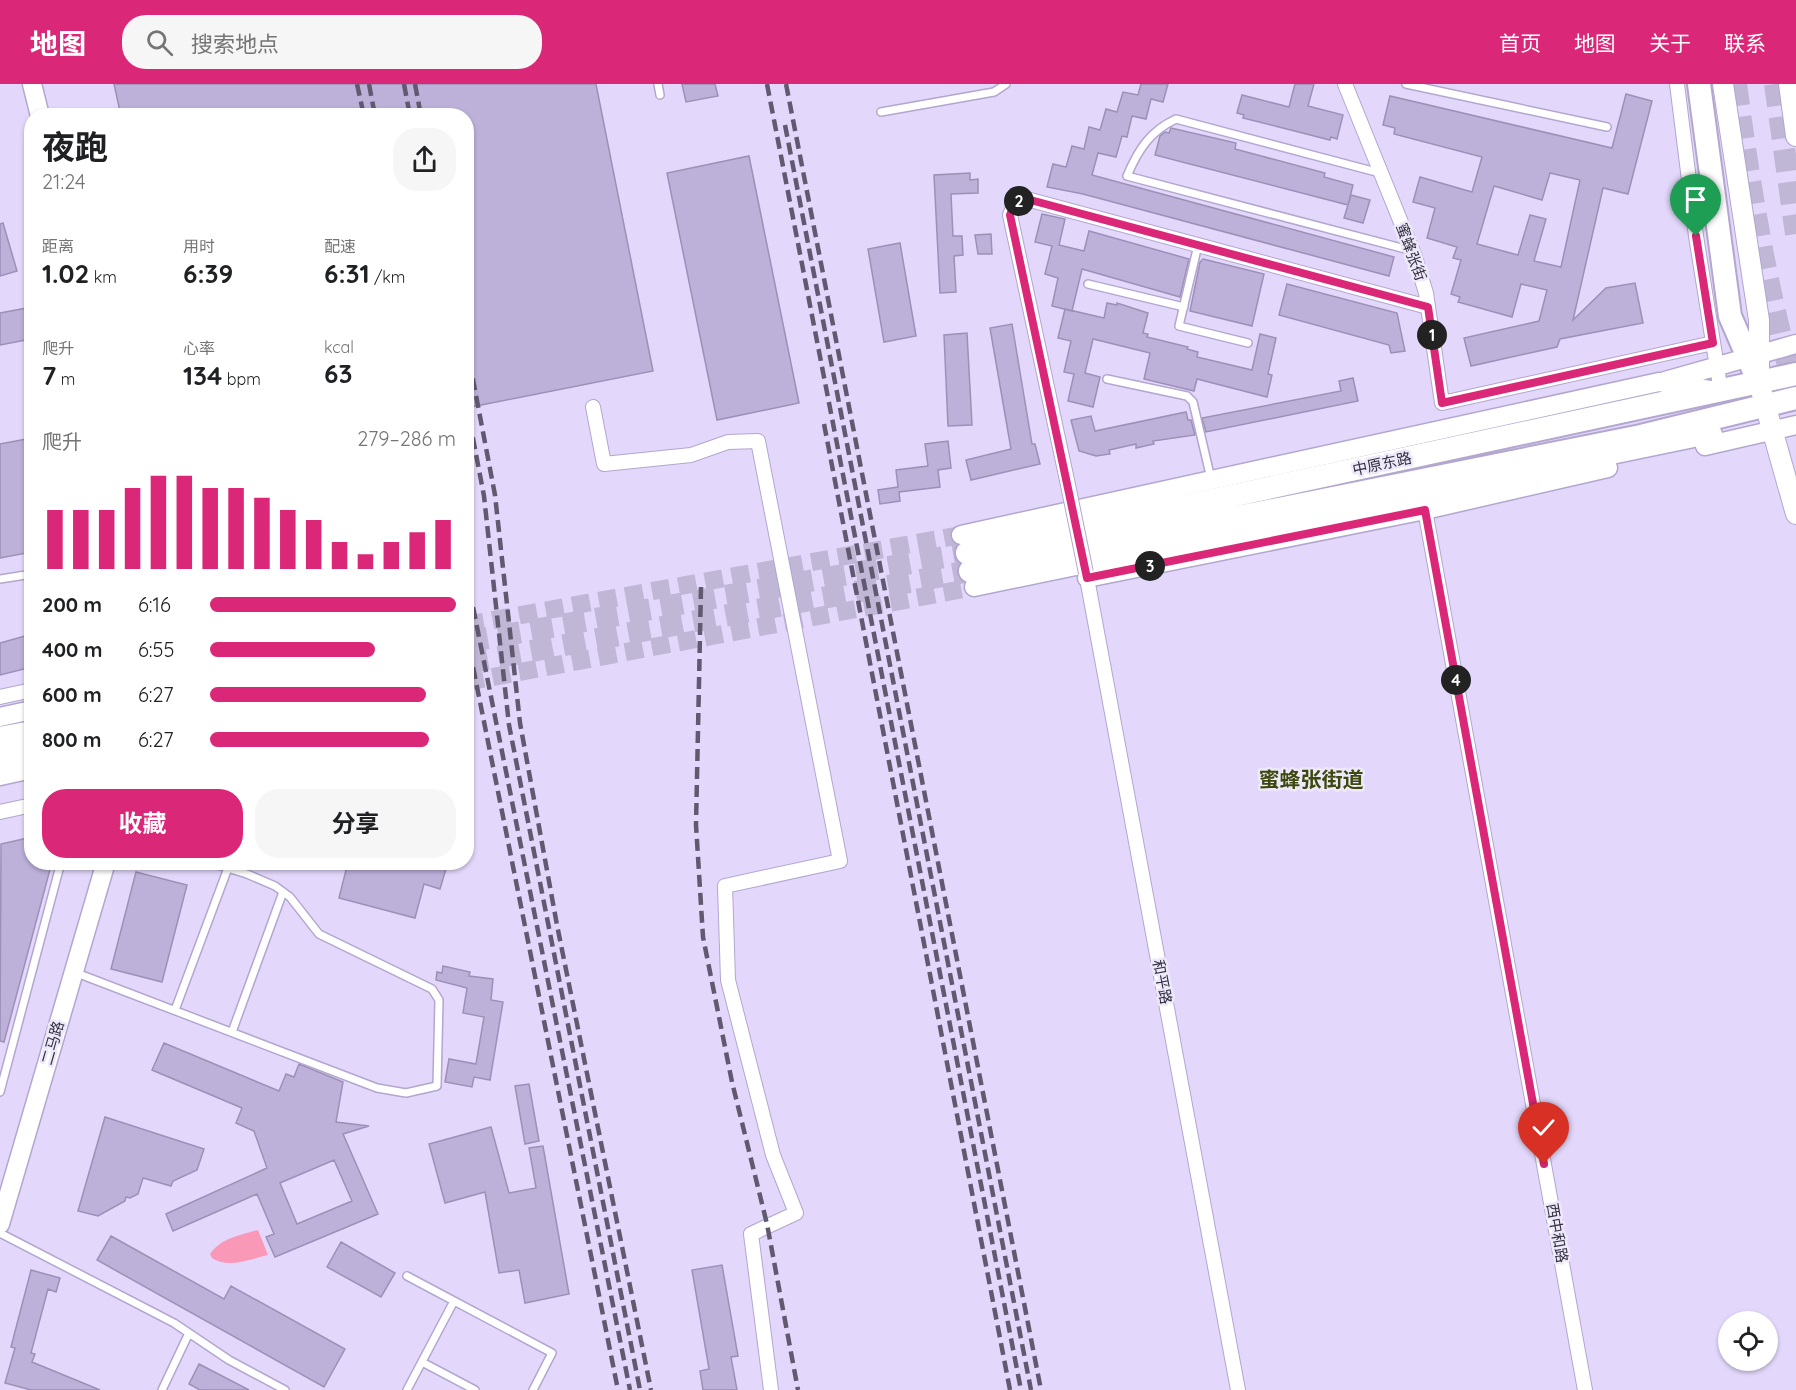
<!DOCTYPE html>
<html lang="zh">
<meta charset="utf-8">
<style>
body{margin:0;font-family:Quicksand,"Noto Sans SC",sans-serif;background:#f6f6f6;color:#202124;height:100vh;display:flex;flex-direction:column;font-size:22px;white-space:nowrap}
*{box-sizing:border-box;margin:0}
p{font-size:20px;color:#757577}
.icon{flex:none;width:33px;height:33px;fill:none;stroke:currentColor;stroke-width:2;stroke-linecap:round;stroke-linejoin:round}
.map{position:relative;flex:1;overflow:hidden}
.drawer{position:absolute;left:24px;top:24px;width:450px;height:762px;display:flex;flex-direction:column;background:#fff;border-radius:24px;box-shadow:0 2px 4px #0004}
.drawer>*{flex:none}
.tools{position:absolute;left:1718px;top:1227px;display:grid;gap:12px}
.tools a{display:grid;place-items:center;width:60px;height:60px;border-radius:50%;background:#fff;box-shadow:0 2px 4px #0004;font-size:30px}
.pin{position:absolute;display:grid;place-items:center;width:51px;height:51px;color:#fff;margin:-62px -26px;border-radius:50% 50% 50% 0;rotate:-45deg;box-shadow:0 0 6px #0007}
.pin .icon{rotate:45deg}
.km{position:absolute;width:30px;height:30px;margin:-15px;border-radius:50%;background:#222;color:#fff;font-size:16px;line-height:30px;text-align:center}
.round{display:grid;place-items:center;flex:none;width:63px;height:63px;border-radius:24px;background:#f6f6f6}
.headline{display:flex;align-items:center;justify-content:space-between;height:102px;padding:0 18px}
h1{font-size:33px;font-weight:700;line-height:45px}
.stats{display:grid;grid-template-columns:repeat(3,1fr);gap:9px;height:102px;padding:6px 18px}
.stats div{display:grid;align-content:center}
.stats b{font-size:26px;font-weight:700}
.stats small{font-size:16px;font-weight:400}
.stats p{font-size:16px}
.chart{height:168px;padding:12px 18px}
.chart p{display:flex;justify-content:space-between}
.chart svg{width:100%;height:108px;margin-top:6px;stroke:#db2777;stroke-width:6}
.button{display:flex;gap:12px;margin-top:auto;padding:12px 18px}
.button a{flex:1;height:69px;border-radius:24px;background:#db2777;color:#fff;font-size:24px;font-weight:700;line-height:69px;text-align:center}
.button a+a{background:#f6f6f6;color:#202124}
ul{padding:0 18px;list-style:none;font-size:20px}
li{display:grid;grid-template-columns:96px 72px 1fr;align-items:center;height:45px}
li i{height:15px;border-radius:8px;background:#db2777}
header{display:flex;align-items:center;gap:36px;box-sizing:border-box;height:84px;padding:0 30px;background:#db2777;color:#fff}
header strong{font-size:28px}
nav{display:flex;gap:33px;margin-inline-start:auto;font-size:21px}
.search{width:420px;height:54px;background:#f6f6f6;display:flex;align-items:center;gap:15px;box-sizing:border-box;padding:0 21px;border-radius:24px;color:#757577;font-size:22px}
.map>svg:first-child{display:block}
.green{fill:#fa98b7}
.building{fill:#bdb0d9;stroke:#9d90b8;stroke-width:1.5;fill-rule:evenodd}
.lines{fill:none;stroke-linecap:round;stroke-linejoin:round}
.tertiary-tunnel{stroke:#c0b6d6;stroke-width:18;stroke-dasharray:18 9;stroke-linecap:butt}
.primary-tunnel{stroke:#c0b6d6;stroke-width:22;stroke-dasharray:22 11;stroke-linecap:butt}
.trunk-tunnel{stroke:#c0b6d6;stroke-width:22;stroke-dasharray:22 11;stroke-linecap:butt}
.service-casing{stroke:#b3a6cf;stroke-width:10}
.minor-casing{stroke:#b3a6cf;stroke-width:16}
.tertiary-casing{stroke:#b3a6cf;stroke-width:21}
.secondary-casing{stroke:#b3a6cf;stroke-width:22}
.primary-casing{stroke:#b3a6cf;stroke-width:26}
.trunk-casing{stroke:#b3a6cf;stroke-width:26}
.service{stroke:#fff;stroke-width:7}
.minor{stroke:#fff;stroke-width:14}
.tertiary{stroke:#fff;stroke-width:18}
.secondary{stroke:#fff;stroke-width:20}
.primary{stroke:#fff;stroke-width:22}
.trunk{stroke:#fff;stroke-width:22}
.rail{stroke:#60596f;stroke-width:4.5;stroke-dasharray:12 6;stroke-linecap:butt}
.minor-bridge-casing{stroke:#b3a6cf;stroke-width:16;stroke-linecap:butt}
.minor-bridge{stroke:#fff;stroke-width:14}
.route-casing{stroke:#fff;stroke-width:12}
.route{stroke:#db2777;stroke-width:8}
.labels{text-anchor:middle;stroke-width:5;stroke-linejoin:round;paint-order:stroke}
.street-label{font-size:15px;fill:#342f40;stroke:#eee9fa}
.district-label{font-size:21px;font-weight:bold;fill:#3d480f;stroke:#eee9fa}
</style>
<header>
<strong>地图</strong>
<div class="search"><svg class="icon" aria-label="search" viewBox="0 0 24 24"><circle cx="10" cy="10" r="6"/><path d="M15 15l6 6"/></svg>搜索地点</div>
<nav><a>首页</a><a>地图</a><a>关于</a><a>联系</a></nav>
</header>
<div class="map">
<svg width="1796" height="1306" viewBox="0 0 1796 1306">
<rect width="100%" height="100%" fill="#e3d8fb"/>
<path class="green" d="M258,1146L268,1171C251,1175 227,1185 212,1174L210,1170C221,1154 241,1151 258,1146Z"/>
<path class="building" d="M114,0H596L653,287L466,324V32H258V29L243,32H121Z
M682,0H715L718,12L686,18Z
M1141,0H1168L1163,18L1151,15L1146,35L1132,32L1127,53L1122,52L1116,73L1098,69L1092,91L1394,173L1389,192L1083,110L1047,103L1053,80L1066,83L1072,62L1084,65L1089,43L1100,46L1106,25L1117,28L1123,8L1138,11Z
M1295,0H1314L1308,22L1343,31L1337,55L1331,53L1330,56L1275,42L1243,34L1244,31L1237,29L1242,11L1289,23Z
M1626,10L1652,17L1628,110L1603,104L1573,236L1606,204L1635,199L1643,239L1560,255L1557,263L1471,282L1464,254L1539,237L1547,206L1521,200L1512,233L1458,218L1460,213L1451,210L1461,176L1453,174L1457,163L1427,154L1435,124L1413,118L1420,93L1472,108L1482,73L1394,50L1395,44L1383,41L1390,12L1612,64ZM1550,89L1580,96L1561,183L1534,177L1546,135L1530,131L1518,171L1477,160L1494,102L1542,116Z
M1171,44L1236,59L1235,65L1325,89L1324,93L1353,101L1348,121L1155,71L1160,52L1165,48L1169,49Z
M749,72L799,319L717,336L667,89Z
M970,89V96L978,95V109L951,110L953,152H962L963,171L954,172L956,208L940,209L934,91Z
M1351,111L1370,116L1363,139L1344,134Z
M1042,130L1065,135L1059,161L1084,167L1089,147L1189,175L1180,213L1082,185L1072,227L1052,222L1058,194L1045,190L1052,162L1035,158Z
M3,139L17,187L0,192V140Z
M991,150L992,170H978L975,151Z
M900,159L916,252L884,258L868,165Z
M1203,175L1264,190L1252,242L1190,227L1200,178Z
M1287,200L1397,229L1405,267L1391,269L1389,261L1279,231Z
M1107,219L1117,221V219L1148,229L1143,249L1148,250L1147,253L1188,263L1187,265L1198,268L1197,273L1252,286L1260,250L1276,254L1268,290L1272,291L1267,313L1197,295L1194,307L1144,295L1150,269L1093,255L1085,289L1100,293L1093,323L1068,317L1074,290L1064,288L1071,257L1058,254L1065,225L1104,234Z
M32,223V255L0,261V229Z
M1012,240L1032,360H1035L1040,380L971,396L966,376L1011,365L990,244Z
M967,249L972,341L948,342L944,251Z
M1353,294L1358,317L1206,348L1202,334L1341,307L1339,297Z
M1186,328L1188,336H1191L1195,351L1153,357L1154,360L1136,364V360L1109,366L1110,370L1096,372L1079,367L1071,336L1091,332L1095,347Z
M32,354V468L0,474V360Z
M948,357L951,384L938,386L940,403L899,408L900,417L880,420L878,406L898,403L896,386L928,382L925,360Z
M32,550V583L0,591V559Z
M32,753V778H52L4,958L0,957L1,760Z
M348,778H448L440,805L424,800L415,834L339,814Z
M136,788L187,801L162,898L111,885Z
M443,882L470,888L469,892L493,895L491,916L503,918L490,996L474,993L472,1003L445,998L449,975L476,980L484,933L463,929L467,904L436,896L437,888L442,889Z
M164,959L279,1007L286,990L294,993L299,980L343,998L336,1038L369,1042L343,1050L378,1130L275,1173L266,1153L274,1150L257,1110L173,1147L166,1130L267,1084L254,1047L236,1039L242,1024L152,986ZM334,1076L352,1117L297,1140L280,1099Z
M529,1000L539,1057L525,1060L515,1002Z
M105,1033L204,1065L197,1086L173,1097L171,1102L143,1094L138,1110L130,1114L126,1113L125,1117L98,1132L78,1127Z
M491,1043L509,1109L536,1104L529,1064L543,1062L569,1210L525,1219L519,1186L499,1189L485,1108L445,1119L429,1060Z
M111,1152L224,1215L231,1202L345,1265L324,1303L97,1176Z
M341,1158L395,1189L381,1213L327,1183Z
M722,1181L738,1272L731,1273L737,1306H703L700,1287L709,1285L692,1186Z
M31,1186L60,1194L56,1208L48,1205L31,1269L35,1270L32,1278L100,1306H31L5,1299L15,1264L11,1263Z
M199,1280L249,1306H200L189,1300Z"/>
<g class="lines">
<path class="tertiary-tunnel" d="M466,541L961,451
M466,598L974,503"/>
<path class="primary-tunnel" d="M466,558L967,469
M466,579L970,487"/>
<path class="trunk-tunnel" d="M1736,0C1750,105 1767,209 1796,310
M1775,0L1796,150"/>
<defs>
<path id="service" d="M658,0L660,11
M1406,0L1607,43
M881,28L994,8L1006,0
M1380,89L1176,35C1150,47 1138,66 1127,92L1413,167
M1198,161L1179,242L1248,259
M1088,200L1184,223
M1107,295L1187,312L1193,318L1211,395
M0,495L32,490
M74,888L377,1004L406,1009L437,1002L439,916L432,905L319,850L290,813L275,802L247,790L208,778
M175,926L228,784
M232,948L283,808
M0,1008L61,778
M0,1149L174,1239L229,1276L285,1306
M407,1192L552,1269L533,1306
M422,1278L475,1306
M162,1306L189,1249
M407,1306L454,1217"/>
<path id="minor" d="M1345,0L1415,173L1426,209L1442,319L1713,259
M1677,0L1696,152L1721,308
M593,323L604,380L691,371L728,358L758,357L840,777L725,802L728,896L773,1071L796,1129L751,1150L771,1306
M1067,396L1010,131L1014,121L1023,114L1428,223
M1425,426L1585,1306
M1086,489L1238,1306
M0,613L32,606
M0,728L32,721"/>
<path id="tertiary" d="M32,0L40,32
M1665,297L1796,260
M1705,362L1796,341
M961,451L1659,298L1710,306
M1087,494L1425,426L1608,384
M974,503L1713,350
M0,633L32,626
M0,692L32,685
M0,1140L106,778"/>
<path id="secondary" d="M1723,0L1759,236V299L1796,430
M1789,0L1796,52"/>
<path id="primary" d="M967,469L1796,290
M970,487L1641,352L1796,314
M0,654L32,648
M0,674L32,667"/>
<path id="trunk" d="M1699,0L1730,232L1759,299"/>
</defs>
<use href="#service" class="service-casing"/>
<use href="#minor" class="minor-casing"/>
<use href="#tertiary" class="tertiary-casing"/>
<use href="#secondary" class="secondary-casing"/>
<use href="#primary" class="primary-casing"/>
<use href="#trunk" class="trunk-casing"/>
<use href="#service" class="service"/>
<use href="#minor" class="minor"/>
<use href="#tertiary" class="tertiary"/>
<use href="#secondary" class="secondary"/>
<use href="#primary" class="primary"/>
<use href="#trunk" class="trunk"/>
<path class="rail" d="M357,0L364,32
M369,0L375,32
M404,0L410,32
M415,0L421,32
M767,0L1021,1306
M786,0L1041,1306
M785,41L1031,1306
M466,259L495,411L520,639L557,841L651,1306
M466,318L484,412L509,641L640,1306
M824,340L1010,1306
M466,488L630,1306
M701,503L696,741L703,853L732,998L767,1140L798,1306
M466,548L618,1306"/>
<defs>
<path id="minor-bridge" d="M1067,396L1086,489"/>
</defs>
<use href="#minor-bridge" class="minor-bridge-casing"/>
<use href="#minor-bridge" class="minor-bridge"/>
</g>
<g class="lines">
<defs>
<path id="route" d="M1544,1080L1425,426L1087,494L1010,131L1014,121L1023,114L1428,223L1442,319L1713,259L1696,152"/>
</defs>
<use href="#route" class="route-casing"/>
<use href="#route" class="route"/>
</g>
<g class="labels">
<g class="street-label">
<text transform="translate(1411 168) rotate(70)" y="5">蜜蜂张街</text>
<text transform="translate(1382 380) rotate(-12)" y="5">中原东路</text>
<text transform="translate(1162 898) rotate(79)" y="5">和平路</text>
<text transform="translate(53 959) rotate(-74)" y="5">二马路</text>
<text transform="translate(1557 1149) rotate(80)" y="5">西中和路</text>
</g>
<g class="district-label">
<text x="1311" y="703">蜜蜂张街道</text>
</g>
</g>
</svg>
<div class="tools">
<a><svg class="icon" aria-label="locate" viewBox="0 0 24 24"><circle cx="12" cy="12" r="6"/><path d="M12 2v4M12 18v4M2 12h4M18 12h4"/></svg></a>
</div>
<div class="pin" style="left:1696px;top:152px;background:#1e9e55"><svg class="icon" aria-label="arrive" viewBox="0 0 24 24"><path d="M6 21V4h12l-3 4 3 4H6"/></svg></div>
<div class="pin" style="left:1544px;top:1080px;background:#d93025"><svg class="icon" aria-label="check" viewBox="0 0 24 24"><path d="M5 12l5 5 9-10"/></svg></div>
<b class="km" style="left:1432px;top:251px">1</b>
<b class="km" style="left:1019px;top:117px">2</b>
<b class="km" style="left:1150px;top:482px">3</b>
<b class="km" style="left:1456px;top:596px">4</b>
<section class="drawer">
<div class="headline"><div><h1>夜跑</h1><p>21:24</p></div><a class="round"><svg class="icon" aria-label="share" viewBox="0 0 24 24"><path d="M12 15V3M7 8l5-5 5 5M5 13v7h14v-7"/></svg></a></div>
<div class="stats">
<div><p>距离</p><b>1.02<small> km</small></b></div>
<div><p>用时</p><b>6:39</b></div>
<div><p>配速</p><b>6:31<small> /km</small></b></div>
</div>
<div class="stats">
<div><p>爬升</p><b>7<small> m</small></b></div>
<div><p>心率</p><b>134<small> bpm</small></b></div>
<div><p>kcal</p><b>63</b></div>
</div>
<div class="chart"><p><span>爬升</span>279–286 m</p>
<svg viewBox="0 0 160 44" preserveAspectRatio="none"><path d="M5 44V20M15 44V20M25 44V20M35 44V11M45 44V6M55 44V6M65 44V11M75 44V11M85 44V15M95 44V20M105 44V24M115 44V33M125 44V38M135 44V33M145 44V29M155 44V24"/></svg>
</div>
<ul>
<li><b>200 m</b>6:16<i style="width:100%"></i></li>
<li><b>400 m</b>6:55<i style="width:67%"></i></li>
<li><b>600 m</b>6:27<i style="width:88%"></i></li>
<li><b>800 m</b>6:27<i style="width:89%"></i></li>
</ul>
<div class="button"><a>收藏</a><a>分享</a></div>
</section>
</div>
